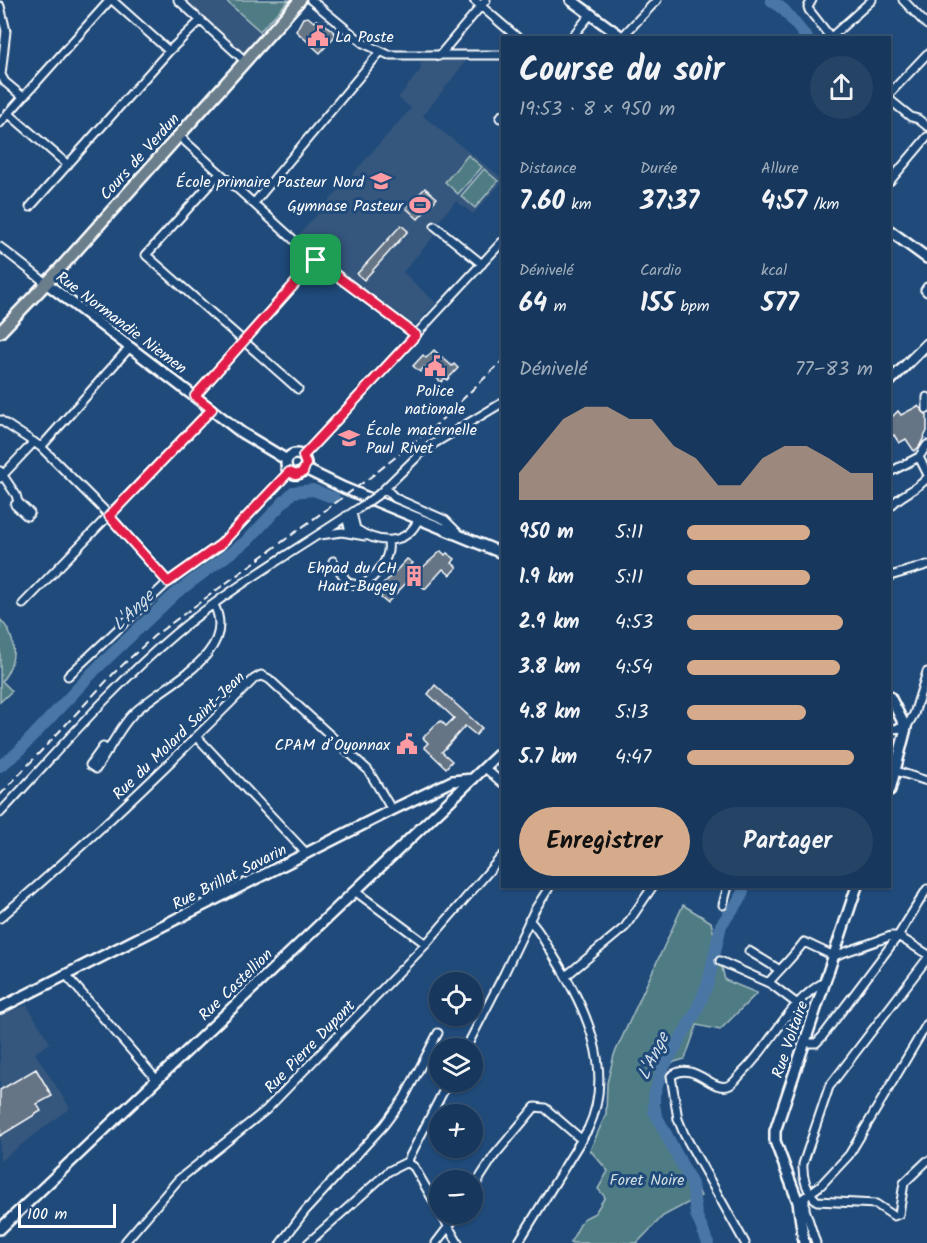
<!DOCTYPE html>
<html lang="fr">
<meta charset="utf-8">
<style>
body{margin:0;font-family:Kalam,sans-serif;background:#244365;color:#f1f3f6;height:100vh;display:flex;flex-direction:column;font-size:22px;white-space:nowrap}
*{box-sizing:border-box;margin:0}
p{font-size:20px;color:#9eacbb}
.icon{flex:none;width:33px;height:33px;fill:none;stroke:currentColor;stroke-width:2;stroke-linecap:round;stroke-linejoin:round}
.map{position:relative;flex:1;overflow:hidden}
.side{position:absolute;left:501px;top:36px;width:390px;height:852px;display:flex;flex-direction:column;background:#17385c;border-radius:0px;box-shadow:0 2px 4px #0004,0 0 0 2px #365272}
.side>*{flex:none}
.tools{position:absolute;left:429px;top:972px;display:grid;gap:12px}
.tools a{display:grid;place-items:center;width:54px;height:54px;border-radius:50%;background:#17385c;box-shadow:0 2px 4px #0004,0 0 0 2px #365272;font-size:30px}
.scale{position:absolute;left:18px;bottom:15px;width:98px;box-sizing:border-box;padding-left:6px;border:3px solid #fff;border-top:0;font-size:16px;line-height:21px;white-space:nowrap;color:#fff;-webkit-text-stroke:4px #1f4a7a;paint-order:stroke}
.pin{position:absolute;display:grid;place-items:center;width:51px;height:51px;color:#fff;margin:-26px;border-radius:12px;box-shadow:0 3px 9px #0006}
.round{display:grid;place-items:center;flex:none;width:63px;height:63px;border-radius:32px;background:#244365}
.summary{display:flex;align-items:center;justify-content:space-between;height:102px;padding:0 18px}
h1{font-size:33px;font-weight:800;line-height:45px}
.figures{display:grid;grid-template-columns:repeat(3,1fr);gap:9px;height:102px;padding:6px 18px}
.figures div{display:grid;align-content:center}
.figures b{font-size:26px;font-weight:800}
.figures small{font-size:16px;font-weight:400}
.figures p{font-size:16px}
.chart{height:168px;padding:12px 18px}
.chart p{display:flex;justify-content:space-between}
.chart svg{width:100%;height:108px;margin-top:6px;fill:#d6ab8b;opacity:.7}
.action{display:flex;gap:12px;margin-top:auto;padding:12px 18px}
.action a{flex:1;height:69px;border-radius:36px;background:#d6ab8b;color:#111;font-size:24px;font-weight:800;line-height:69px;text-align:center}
.action a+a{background:#244365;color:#f1f3f6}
ul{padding:0 18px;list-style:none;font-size:20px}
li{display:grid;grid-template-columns:96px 72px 1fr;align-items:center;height:45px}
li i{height:15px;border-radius:8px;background:#d6ab8b}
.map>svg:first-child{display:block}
.built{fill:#34577d}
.green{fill:#507c84;stroke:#a8bec2;stroke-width:1.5}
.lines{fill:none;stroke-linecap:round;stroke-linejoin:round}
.river{stroke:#4a76a5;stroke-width:12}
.building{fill:#667485;stroke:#fff;stroke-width:1.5}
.street-casing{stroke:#fff;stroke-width:11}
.secondary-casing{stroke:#fff;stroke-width:14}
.primary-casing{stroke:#fff;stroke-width:15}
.street{stroke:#1f4a7a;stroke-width:7}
.secondary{stroke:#1f4a7a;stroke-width:9}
.primary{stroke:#6b7e8b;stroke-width:10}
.rail{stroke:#fff;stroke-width:2;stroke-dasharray:9 4.5;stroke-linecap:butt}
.street-bridge-casing{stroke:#fff;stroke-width:11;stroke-linecap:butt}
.street-bridge{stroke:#1f4a7a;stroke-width:7}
.route-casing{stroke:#fff;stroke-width:12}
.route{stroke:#e11d48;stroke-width:8}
.labels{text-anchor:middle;stroke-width:6;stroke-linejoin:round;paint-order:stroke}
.poi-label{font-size:16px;fill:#fff;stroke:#1f4a7a;text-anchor:end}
.street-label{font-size:16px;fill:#fff;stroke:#1f4a7a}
.park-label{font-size:16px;fill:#d3dee0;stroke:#1f4a7a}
.water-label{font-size:18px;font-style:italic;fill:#d2dde8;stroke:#1f4a7a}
</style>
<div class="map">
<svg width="927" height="1243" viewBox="0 0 927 1243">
<rect width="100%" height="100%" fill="#1f4a7a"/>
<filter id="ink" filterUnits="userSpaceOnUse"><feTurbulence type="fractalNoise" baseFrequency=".0167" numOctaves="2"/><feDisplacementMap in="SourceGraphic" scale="12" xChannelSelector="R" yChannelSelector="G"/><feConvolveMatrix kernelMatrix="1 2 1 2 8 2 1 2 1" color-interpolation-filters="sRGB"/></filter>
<g filter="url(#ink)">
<path class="built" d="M184,0H293L247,56Z
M444,60L466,61L423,116L502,178V182L473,214L456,201L431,230L436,234L403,272L436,303L417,323H410L326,260L298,236L411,108L398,98L421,69L420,62Z
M27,1005L50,1043L35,1053L70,1108L0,1161V1015Z"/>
<path class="green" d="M225,0H289L260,31Z
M468,155L482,167L458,194L445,182Z
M484,169L498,181L475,208L461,196Z
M0,619C18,638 17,661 2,681L12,691L0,702Z
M683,905L711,922L725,980L757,993L720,1030L697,1025L685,1059L671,1063L658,1090L660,1113L701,1196L663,1216L637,1243H570L583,1219L595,1213L605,1197L598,1189L608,1171L590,1150L606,1114L607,1083L614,1055Z"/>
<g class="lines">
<path class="river" d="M771,0L784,10L807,38
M0,766L17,753L95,670L176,593L248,540L293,492L313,490L334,498
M708,1243L696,1214L692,1184L654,1111V1095L662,1070L696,1012L708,983L721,925L741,898L744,886"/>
</g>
<path class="building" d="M308,17L314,22L316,20L320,22L321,21L335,33V36L320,53L296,31L303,18Z
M425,188L437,198L418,219L406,208Z
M401,225L408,231L364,280L357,274Z
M434,350L452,366L454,364L458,368L447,380L445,378L441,382L424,367L420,372L413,366L423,355L426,358Z
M918,406L927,415V431L919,447L914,451L906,439L899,443L894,435L890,437V419L898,411L901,415Z
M441,551L445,555L447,553L455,559L452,563L457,567L450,575L443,569L425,589L415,580H409L387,603L381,598L382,594L378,590L407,559L413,563L408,568H422Z
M435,685L482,728L476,735L465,726L442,752L452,761L446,768L424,747L428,743L423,738L434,726L441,721L446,726L454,718L428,694Z
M36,1069L52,1096L37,1104L41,1111L0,1136V1090Z"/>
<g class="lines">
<defs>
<path id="street" d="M112,0L169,51
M178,0L244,60
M311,0L363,43L389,55H502
M474,0L518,38
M812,0L808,7L809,10L831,38
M903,0L927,25
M0,6L6,31L1,75L5,82L23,97
M622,37L657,0
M571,38L591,14
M830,38L872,0
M439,56L486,0
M890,93L927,54
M890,100L911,117L918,119L927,126
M8,113L68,165
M500,118L502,115
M0,123L110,0
M178,135L316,260L416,335
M220,173L146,255L298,389
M890,181L927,137
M254,203L380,52
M30,207L169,51L201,20
M435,226L482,264
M0,247L46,283
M927,287L925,290L927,292
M195,396L316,260
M927,397V409
M0,420L41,447L104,510L168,582
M41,447L130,347
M303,456L502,242
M919,457L927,473
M0,471L16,495L18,502L30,513L27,516L15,505L18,502
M890,472L919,457L927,445
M0,478L34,442
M386,489L395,498L445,520L459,534
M379,494L425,449L502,403
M890,507C900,494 916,491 927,478
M352,513L356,529C378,544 407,547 419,518
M346,516L349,528L356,534
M320,535L342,532L365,536
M333,561L348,583L362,586C376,576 391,559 388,542
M890,576L927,565
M23,604L212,409
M68,676L168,582L220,545L289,472
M890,729L906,728L914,714L927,672
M197,737L307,854
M108,751L103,747L90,765L96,769C108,752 118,730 132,715C159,686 240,656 214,605
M485,768L502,783
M896,771L927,781
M0,813C57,752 112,687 176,633C234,585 300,548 362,506
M356,892L426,944
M723,905L728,886
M0,918C88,843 172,762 254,679L261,675L269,679L368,770L392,810
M749,951L780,970
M927,959L829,1087L803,1164C802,1177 807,1192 817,1201L876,1204L894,1216L899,1214L904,1183L927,1161
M720,961L771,984L796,1003
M66,975L157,1080
M566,976L625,927L653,886
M769,982C781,968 793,957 804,942L834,956L891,936H898L927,954
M804,1043H816L822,1037L898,936L927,889
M466,1048L504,974L534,911L550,886
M407,1162L414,1167L440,1212
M472,1190L494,1156L535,1107L545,1108L582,1140
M805,1197V1209L816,1243
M798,1202L821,1185L849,1155L927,1024
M441,1214L458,1243
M124,1243L178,1180L266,1110L426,944L502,856
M281,1243L305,1211L384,1125L404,1098L438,1033
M308,1243L389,1171L407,1162L448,1082
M436,1243L458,1214
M518,1243L588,1129C616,1070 585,1006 553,955C545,943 539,929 529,920
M745,1243L684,1134L678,1119L671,1076C695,1059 712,1094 730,1085C735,1082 739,1076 743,1072C773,1043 788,1001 826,981"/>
<path id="secondary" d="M571,0L623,38
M890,231L927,258
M46,283L242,433L287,460
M890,381L927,344
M286 464a10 10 0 1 1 20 0a10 10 0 1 1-20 0Z
M305,469L344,488L502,553
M890,697L906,728L890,790
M0,1008L392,810L452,781L473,779
M0,1229L502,751
M804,1243L798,1202L775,1141V1131L857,886"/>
<path id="primary" d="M0,332L57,272L300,0"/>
</defs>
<use href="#street" class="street-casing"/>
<use href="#secondary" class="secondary-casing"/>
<use href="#primary" class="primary-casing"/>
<use href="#street" class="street"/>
<use href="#secondary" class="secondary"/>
<use href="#primary" class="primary"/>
<path class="rail" d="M0,795L114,673L154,636L372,476L437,424L502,361"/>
<defs>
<path id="street-bridge" d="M362,506L379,494"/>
</defs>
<use href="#street-bridge" class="street-bridge-casing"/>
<use href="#street-bridge" class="street-bridge"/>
</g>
</g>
<g class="lines" filter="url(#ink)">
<defs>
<path id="route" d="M316,260L416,335L303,456L306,464L303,472L296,475L289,472L220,545L168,582L109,516L212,409L195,396Z"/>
</defs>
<use href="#route" class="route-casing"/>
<use href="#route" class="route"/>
</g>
<defs>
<symbol id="civic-bare" viewBox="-9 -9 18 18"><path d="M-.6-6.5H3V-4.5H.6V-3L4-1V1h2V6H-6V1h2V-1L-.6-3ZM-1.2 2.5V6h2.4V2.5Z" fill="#ff9aa2" stroke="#1f4a7a" stroke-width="2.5" paint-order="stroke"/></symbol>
<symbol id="school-bare" viewBox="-9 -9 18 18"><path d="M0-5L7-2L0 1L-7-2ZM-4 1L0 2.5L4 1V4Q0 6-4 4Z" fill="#ff9aa2" stroke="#1f4a7a" stroke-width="2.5" paint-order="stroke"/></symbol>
<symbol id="stadium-bare" viewBox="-9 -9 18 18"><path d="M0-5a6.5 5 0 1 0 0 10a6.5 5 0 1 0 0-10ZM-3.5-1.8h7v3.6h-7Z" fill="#ff9aa2" stroke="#1f4a7a" stroke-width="2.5" paint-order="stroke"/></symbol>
<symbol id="building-bare" viewBox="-9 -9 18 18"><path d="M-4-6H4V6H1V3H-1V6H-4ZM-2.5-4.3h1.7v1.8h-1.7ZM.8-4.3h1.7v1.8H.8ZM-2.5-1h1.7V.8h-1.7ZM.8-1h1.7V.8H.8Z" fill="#ff9aa2" stroke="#1f4a7a" stroke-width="2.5" paint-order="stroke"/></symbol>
</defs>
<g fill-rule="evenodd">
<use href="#civic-bare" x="303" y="21" width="30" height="30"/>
<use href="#school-bare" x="366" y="166" width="30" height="30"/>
<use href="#stadium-bare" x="405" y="190" width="30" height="30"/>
<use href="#civic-bare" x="420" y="351" width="30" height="30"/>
<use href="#school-bare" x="334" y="423" width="30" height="30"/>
<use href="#building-bare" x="399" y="561" width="30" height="30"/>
<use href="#civic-bare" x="392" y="729" width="30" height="30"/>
</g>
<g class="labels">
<g class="poi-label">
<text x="335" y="42" text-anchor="start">La Poste</text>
<text x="364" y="187">École primaire Pasteur Nord</text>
<text x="403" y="211">Gymnase Pasteur</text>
<text x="435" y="396" text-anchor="middle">Police<tspan x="435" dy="18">nationale</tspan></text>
<text x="366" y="435" text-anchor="start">École maternelle<tspan x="366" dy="18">Paul Rivet</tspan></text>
<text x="397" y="573">Ehpad du CH<tspan x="397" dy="18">Haut-Bugey</tspan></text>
<text x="390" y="750">CPAM d’Oyonnax</text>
</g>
<g class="street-label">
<text transform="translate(139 156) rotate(-48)" y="6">Cours de Verdun</text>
<text transform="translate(122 322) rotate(37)" y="6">Rue Normandie Niemen</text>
<text transform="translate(178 735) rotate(-44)" y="6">Rue du Molard Saint-Jean</text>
<text transform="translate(229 876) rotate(-27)" y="6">Rue Brillat Savarin</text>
<text transform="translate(235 984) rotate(-44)" y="6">Rue Castellion</text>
<text transform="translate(789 1039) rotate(-71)" y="6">Rue Voltaire</text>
<text transform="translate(309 1046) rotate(-46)" y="6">Rue Pierre Dupont</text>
</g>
<g class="park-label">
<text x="647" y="1185">Foret Noire</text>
</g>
<g class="water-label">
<text transform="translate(133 610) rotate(-44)" y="6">L'Ange</text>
<text transform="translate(653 1056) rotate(-64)" y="6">L'Ange</text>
</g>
</g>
</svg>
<div class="tools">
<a><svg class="icon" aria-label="locate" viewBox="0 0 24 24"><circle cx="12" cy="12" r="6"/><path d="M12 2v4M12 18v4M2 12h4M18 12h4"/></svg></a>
<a><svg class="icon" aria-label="layers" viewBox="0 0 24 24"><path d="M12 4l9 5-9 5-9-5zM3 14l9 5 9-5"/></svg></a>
<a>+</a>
<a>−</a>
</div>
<div class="scale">100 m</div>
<div class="pin" style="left:316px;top:260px;background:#1e9e55"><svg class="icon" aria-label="arrive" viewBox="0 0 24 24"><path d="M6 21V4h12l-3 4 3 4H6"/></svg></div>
<section class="side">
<div class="summary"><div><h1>Course du soir</h1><p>19:53 · 8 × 950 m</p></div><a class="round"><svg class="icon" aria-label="share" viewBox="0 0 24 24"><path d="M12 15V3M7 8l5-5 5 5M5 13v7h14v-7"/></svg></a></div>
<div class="figures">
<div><p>Distance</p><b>7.60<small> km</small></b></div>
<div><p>Durée</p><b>37:37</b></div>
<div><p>Allure</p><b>4:57<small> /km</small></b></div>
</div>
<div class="figures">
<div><p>Dénivelé</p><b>64<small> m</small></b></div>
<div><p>Cardio</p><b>155<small> bpm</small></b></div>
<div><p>kcal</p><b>577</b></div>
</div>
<div class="chart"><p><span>Dénivelé</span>77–83 m</p>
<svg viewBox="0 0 160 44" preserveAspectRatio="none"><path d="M0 44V33L10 22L20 11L30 6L40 6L50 11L60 11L70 22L80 27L90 38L100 38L110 27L120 22L130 22L140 27L150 33L160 33V44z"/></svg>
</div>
<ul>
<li><b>950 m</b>5:11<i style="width:66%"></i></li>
<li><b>1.9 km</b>5:11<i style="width:66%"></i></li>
<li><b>2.9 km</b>4:53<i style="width:84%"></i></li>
<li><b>3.8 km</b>4:54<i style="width:82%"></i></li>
<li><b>4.8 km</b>5:13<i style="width:64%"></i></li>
<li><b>5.7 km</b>4:47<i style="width:90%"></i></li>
</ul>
<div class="action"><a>Enregistrer</a><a>Partager</a></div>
</section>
</div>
